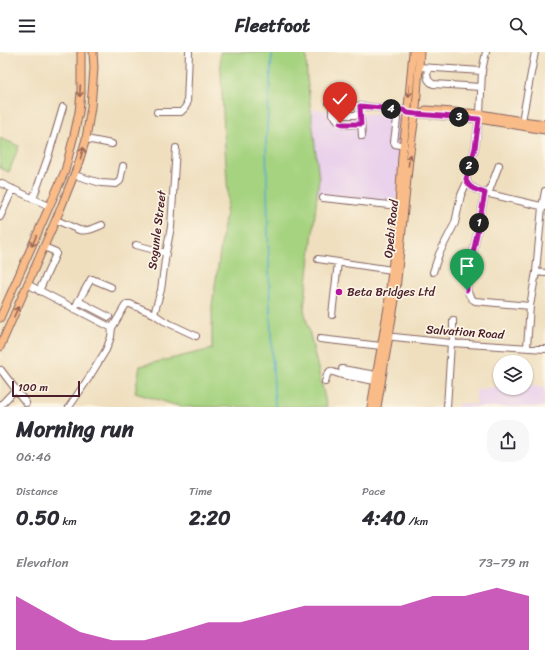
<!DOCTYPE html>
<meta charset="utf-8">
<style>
body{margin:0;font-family:Sriracha,sans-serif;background:#f7f7f7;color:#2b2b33;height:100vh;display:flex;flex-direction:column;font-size:15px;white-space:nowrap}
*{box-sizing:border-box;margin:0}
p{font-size:13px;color:#7c7c81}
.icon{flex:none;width:22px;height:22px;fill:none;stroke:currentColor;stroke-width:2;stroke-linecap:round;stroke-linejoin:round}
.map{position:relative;height:355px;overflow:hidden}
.side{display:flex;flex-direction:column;background:#fff;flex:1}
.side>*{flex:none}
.tools{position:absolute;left:493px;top:303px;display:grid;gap:8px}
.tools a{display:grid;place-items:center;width:40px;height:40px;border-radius:50%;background:#fff;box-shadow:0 1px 3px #0004;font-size:20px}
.scale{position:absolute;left:12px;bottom:10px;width:68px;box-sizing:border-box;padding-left:4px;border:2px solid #4a1f2b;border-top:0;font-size:11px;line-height:14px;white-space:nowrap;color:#4a1f2b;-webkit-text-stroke:3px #fcf5e5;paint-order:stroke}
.pin{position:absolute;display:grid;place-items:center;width:34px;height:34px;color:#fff;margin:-41px -17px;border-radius:50% 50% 50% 0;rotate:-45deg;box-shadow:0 0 4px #0007}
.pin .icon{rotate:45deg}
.km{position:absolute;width:20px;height:20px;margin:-10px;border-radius:50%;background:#222;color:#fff;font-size:11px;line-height:20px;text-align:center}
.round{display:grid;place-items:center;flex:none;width:42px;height:42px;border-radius:16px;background:#f7f7f7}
.overview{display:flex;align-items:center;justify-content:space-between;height:68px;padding:0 16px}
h1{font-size:22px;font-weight:700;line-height:30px}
.metrics{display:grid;grid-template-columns:repeat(3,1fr);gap:6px;height:68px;padding:4px 16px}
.metrics div{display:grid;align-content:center}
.metrics b{font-size:20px;font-weight:700}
.metrics small{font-size:11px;font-weight:400}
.metrics p{font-size:11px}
.chart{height:112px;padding:8px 16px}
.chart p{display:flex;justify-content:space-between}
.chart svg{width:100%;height:72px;margin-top:4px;fill:#b5179e;opacity:.7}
header{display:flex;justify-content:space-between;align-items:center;height:52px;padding:0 16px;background:#fff;font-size:18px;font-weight:700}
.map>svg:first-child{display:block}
.built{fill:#ead1ec}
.green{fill:#a6d380;stroke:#787956}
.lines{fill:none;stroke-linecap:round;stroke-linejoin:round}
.stream{stroke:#52a8ce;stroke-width:1.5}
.minor-casing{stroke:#84625f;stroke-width:8}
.major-casing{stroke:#84625f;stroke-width:9}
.minor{stroke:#fff;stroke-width:6}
.major{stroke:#f9bc89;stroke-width:7}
.oneway{stroke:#965}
.route-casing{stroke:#fff;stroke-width:8}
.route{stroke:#b5179e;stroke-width:5}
.poi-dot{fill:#b5179e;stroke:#fcf5e5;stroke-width:1.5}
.labels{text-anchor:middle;stroke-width:3.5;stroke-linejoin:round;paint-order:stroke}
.street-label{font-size:12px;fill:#4a1f2b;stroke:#fcf5e5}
.poi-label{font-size:12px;fill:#4a1f2b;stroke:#fcf5e5;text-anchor:start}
</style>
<header><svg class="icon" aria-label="menu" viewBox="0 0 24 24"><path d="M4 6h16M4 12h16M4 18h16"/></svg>Fleetfoot<svg class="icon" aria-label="search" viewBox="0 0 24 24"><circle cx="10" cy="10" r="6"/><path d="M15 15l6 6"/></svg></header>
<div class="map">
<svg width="545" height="355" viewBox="0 0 545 355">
<rect width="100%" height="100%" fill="#fcf5e5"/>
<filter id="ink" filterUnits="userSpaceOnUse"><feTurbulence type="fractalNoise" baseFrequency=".025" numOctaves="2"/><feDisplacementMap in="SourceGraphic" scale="8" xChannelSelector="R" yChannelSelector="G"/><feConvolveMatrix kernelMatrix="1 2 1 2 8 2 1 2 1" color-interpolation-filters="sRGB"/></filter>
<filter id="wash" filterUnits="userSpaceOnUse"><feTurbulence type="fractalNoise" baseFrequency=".012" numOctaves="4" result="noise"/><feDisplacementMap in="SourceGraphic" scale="16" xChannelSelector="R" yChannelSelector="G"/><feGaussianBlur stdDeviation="0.9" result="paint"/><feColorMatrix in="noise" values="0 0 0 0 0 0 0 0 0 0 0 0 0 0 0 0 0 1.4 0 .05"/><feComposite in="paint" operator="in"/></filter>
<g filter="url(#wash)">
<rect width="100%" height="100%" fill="#efdfbf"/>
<path class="built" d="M311,57L404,65L396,152L317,143L319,127Z
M526,333L545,336L543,355H458L459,351L476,353V338L500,334V336H526Z"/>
<path class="green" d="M220,0H306L307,26L319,127L304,257L327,355H182L135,341L140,314L212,297V254L228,146L223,62Z
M0,86L19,94L9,120L0,116Z"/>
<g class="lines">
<path class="stream" d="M272,0L266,89L270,261L275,355"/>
</g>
</g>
<g filter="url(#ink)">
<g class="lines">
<defs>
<path id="minor" d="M419,15L482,19
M428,16C427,23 426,28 433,32L481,35
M329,51L403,58L408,61
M332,51V62L334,63H360
M157,60H181L184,57L187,52L189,0
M480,62L482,19L486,0
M334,63C342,76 347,72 361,72
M397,67L394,90L395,92L404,94
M479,67L475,96L467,123V130L470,134L475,137L485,141L545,155
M361,68L362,84
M522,69L535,0
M86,87L112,92
M74,123L101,131L116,132L120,129L123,114
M0,131L49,154
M485,141L467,232C467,239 468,245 475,249L530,254
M488,142L499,113
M323,146L399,154
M33,147L48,105L63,55
M0,165L13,137
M56,168L79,178C87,180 94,176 102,173
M136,193L166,201
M318,207L392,218
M433,220L439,202L455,171L461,143L467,130
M536,220L545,221
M27,232L112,276
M39,239L56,202V200L44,195
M78,249L109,265
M74,257L91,227H92L111,235
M154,262L161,238L166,201L171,175L176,96
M332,263L338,210
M385,284L451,291L545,297
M320,287L381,294
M453,291V268
M527,295L530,254L536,220L542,155L545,139
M342,317L376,323
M1,318L26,351
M325,330L327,323L330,319L342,323L375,329
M0,354L16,337
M69,355L90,324L106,298L111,285L112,276L125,254L127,252H130L154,262L164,269L196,284
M447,355L451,291"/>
<path id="major" d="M426,58L480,62L522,69L545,72
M412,61L479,67L545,78
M0,266L65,119L74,83L79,60L81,41V0
M0,295L60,158L78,113L86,87L91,55L94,16L93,0
M371,355L388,255L399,154L402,104L408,56L413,0
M377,355L395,248L409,107L416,57L420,0"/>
</defs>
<use href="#minor" class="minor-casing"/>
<use href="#major" class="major-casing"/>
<use href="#minor" class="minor"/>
<use href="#major" class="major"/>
</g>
<defs><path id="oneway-shaft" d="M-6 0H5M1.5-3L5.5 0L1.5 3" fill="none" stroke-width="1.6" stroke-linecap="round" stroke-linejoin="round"/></defs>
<g class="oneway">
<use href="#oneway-shaft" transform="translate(80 39) rotate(93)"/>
<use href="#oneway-shaft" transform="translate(409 39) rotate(95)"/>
<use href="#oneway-shaft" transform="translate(82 101) rotate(-74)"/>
<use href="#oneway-shaft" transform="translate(409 108) rotate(-84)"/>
<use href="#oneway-shaft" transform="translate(34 189) rotate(114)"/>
<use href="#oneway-shaft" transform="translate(16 260) rotate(-67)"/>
</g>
</g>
<g class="lines" filter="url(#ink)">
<defs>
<path id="route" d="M340,71L343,72H361L360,54L403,58L408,61L416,62L479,67L475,96L466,127C468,136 477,138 485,141L467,232V238"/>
</defs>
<use href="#route" class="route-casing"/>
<use href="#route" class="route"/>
</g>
<circle class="poi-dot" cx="339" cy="240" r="4"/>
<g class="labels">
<g class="street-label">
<text transform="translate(391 177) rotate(-84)" y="4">Opebi Road</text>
<text transform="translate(157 178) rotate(-83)" y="4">Sogunle Street</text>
<text transform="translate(465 280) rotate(4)" y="4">Salvation Road</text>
</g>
<g class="poi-label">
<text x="347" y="244">Beta Bridges Ltd</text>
</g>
</g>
</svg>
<div class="tools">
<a><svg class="icon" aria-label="layers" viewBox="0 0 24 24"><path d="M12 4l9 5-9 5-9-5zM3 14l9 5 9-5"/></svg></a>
</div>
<div class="scale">100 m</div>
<div class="pin" style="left:467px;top:238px;background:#1e9e55"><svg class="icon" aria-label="arrive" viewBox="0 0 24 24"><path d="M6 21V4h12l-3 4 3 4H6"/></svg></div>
<div class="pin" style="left:340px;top:71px;background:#d93025"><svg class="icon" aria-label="check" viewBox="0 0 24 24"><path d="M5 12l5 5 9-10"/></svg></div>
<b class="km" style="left:479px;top:171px">1</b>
<b class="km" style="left:469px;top:114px">2</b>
<b class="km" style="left:459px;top:65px">3</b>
<b class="km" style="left:391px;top:57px">4</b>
</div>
<section class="side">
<div class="overview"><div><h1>Morning run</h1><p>06:46</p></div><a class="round"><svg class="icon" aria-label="share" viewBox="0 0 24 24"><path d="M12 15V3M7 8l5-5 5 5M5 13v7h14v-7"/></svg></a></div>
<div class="metrics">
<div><p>Distance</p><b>0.50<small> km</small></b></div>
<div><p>Time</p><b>2:20</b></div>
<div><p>Pace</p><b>4:40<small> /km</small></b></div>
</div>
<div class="chart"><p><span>Elevation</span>73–79 m</p>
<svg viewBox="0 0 160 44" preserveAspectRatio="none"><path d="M0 44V11L10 22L20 33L30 38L40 38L50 33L60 27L70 27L80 22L90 17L100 17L110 17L120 17L130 11L140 11L150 6L160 11V44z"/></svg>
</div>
</section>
